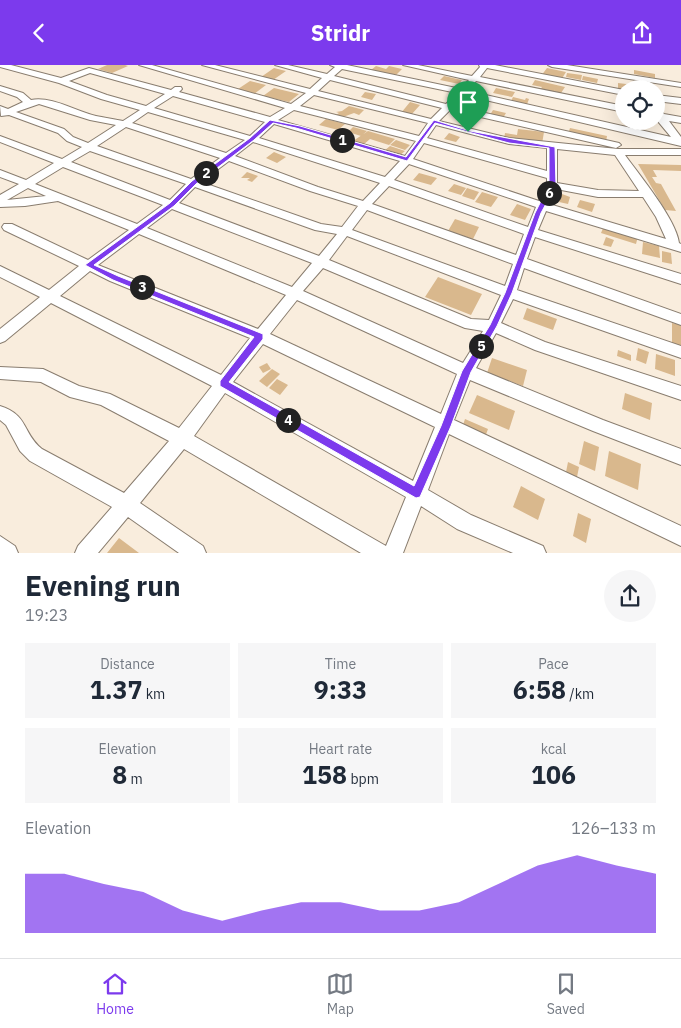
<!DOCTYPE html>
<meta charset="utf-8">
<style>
body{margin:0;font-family:"IBM Plex Sans",sans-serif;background:#f6f6f7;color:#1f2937;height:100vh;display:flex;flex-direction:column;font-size:19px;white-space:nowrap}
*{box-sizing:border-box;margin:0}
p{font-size:16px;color:#747a83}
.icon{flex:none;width:28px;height:28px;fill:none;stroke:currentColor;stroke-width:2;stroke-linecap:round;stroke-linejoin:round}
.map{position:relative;height:488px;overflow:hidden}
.drawer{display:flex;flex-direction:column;background:#fff;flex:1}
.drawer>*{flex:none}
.fabs{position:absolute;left:615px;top:15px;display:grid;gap:10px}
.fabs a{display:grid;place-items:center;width:50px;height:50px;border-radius:50%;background:#fff;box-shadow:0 5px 20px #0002;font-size:25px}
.pin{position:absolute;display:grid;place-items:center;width:42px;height:42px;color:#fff;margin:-51px -21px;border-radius:50% 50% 50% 0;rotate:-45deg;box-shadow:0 0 5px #0007}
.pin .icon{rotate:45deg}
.km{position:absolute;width:25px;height:25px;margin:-12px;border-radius:50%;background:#222;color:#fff;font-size:14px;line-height:25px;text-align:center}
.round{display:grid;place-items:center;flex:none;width:52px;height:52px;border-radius:26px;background:#f6f6f7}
.summary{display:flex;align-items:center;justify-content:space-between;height:85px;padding:0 25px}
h1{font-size:28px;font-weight:800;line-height:38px}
.stats{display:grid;grid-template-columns:repeat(3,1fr);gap:8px;height:85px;padding:5px 25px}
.stats div{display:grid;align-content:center;border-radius:0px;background:#f6f6f7;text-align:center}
.stats b{font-size:25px;font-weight:800}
.stats small{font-size:14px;font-weight:400}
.stats p{font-size:14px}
.chart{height:140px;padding:10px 25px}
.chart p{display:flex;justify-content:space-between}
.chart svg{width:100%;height:90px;margin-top:5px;fill:#7c3aed;opacity:.7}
header{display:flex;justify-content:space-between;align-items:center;height:65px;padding:0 25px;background:#7c3aed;color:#fff;font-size:22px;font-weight:800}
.menu{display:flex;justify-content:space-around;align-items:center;height:70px;border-top:1px solid #e0e1e3;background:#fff;font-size:14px;color:#747a83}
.menu a{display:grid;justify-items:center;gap:2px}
.menu .active{color:#7c3aed}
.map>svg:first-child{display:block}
.building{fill:#d9b88d}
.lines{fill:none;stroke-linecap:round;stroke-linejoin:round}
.minor-casing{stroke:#897d6f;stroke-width:2}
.minor{fill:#fff;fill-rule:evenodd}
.route{fill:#7c3aed;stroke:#fff;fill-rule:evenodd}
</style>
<header><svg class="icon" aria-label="back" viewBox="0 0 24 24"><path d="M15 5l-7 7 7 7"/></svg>Stridr<svg class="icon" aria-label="share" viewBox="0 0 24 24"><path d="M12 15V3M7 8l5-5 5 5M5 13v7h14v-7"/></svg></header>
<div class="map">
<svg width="681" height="488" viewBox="0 0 681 488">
<rect width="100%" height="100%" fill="#f9eddd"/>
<path class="building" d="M107,0H125L128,1L112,8L98,4Z
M376,1L386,4L389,1L402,4L396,10L371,5Z
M274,3L286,6L273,15L261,12Z
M547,3L566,7L561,15L541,11Z
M634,5L655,9V13L634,9Z
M567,8L582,10L581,15L566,12Z
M444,11L462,15L459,19L440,15Z
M583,11L598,14L597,18L582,15Z
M535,15L565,22L559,31L555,30L557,27L554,26L555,24L552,29L539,26L542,22L532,20Z
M250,16L266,20L254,29L238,24Z
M618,18L634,20V24L620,25L618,23Z
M274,23L299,29L289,37L263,31Z
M496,23L515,27L512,32L493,28Z
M365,27L376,29L372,35L361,32Z
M513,32L525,35L526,33L529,34L526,42L510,38Z
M410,37L420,40L411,50L401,48Z
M349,41L364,45L359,50L354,48L343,52L336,50L339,48L336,47L342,46Z
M493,45L506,48L503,53L490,50Z
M326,54L345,59L338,65L319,60Z
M353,62L367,66L361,71L348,67Z
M570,63L607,71L606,77L568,69Z
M518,64L544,67L542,79L504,74L505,68L517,70Z
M368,66L395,74L389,80L370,74L363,80L353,76Z
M449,68L460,72L456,77L444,74Z
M396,75L410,80L405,85L390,80Z
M390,81L405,86L399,91L384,86Z
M274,87L286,92L277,98L266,93Z
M638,99L681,100V106L653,105L657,112H652L656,118L661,119L676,146L665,145Z
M247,107L258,111L252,117L247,115L250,113H241Z
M419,108L437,113L431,120L413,115Z
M454,119L466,123L461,130L448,126Z
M467,123L479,127L474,135L462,131Z
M482,127L498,132L491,142L475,137Z
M562,129L570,132L568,139L559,137Z
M580,135L595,139L592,147L577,142Z
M517,139L531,144L525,155L510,150Z
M455,154L479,162L473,174L448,166Z
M604,161L638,171L636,179L601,168Z
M606,172L614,175L611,182L603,180Z
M643,177L659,181L660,193L642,189Z
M662,186L671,188L672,199L662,197Z
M438,212L482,229L471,250L425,232Z
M527,243L557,254L553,265L523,254Z
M672,258L681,260V282L672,279Z
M638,283L649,287L646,299L636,295Z
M618,285L631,290V296L617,291Z
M656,289L675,295V311L655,304Z
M492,293L527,305L523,321L487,308Z
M267,298L271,304L263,308L259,302Z
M272,304L280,309L267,322L259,316Z
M277,314L288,320L280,330L269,323Z
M625,328L652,338L650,355L622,344Z
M477,330L515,346L509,365L469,348Z
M465,354L488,364L484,375L461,366Z
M584,376L599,382L595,406L579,399Z
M609,386L641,399L638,425L605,411Z
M568,397L579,402L576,417L565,412Z
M521,421L545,434L538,455L513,442Z
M578,448L591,454L586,478L573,471Z
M119,473L139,488H107Z"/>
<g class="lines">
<defs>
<path id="minor" d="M0,0H11L61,13L89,3L171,25L175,22H181L182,24L179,27L270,52L285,43L139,0H152L291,39L306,28L202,0H215L310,24L322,13L275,0H288L327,9L335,2L330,0H347L461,24L469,15L403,0H418L472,11L480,2L479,0H495L624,25V30L487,3L480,12L624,41V47L476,16L468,26L671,72L656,54V42L664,49L681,52V58L669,56L681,72V81L464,30L454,41L619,78L621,80L616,83L450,45L439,56L509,73L618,84H681V90H625C640,111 676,154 679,178L681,179V187L546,146L538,165L681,209V219L535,172L527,194L681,249V260L524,203L517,225L681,281V293L513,234L501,258L545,277L681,321V335L535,285L496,268L476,303L603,355L681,384V400L593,366L470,315L454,355L681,461V481L449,369L428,425L471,450L543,481L546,488H513L457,464L421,441L403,488H361L184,384L140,438L203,481L206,488H179L128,452L98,488H75L78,481L112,442L30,396L20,386L6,360L0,355V341C29,350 22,368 42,384L124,428L169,376L101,340L70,332L41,317L0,314V302L43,304L79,321L110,329L179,363L212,321L51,238L5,276L0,278V264L40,232L0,212V201L49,225L79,201L4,165L2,162L4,159H12L88,195L129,165L58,136L25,141L0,142V130L19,119L0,112V105L26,115L54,98L0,77V71L62,94L82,82L67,76L58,68L9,50L1,51L0,41L8,44L23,37L17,32L0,26V21L23,28L31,35C52,31 75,46 96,51C105,53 114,54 123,56L140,45L101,34L59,18L0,2ZM342,4L457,28L446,39L334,11ZM90,8L165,29L146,41L107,30L69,16ZM330,15L442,43L431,54L318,26ZM314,30L428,58L419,71L300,41ZM173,31L265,57L250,71L154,43ZM39,39L90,55L116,60L88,78L73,72L64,64L16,47ZM294,45L416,76L405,91L278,55ZM148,47L245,75L226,88L132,58ZM274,59L400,96L385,112L259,73ZM436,60L509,79L547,83V106L427,73ZM126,62L220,93L191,114L97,81ZM253,77L380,118L363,136L318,122L235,91ZM424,78L547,113V120L539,136L413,94ZM557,84L615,90L639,126L598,125L557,118ZM90,86L186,119L170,135L71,97ZM229,96L310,126L358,141L342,162L321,159L201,117ZM409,99L536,142L528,162L394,115ZM63,102L163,140L137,159L35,119ZM389,121L524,169L516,190L372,139ZM195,122L315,165L337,169L319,191L179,138ZM28,123L46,131L7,135ZM556,124L598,132H643L656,152L666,174L549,139ZM172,144L312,198L292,222L147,163ZM367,145L513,199L505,221L352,165ZM139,169L286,230L258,264L98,200ZM347,171L501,230L489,255L471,254L329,195ZM323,203L465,263L483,266L463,298L303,226ZM90,206L110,216L250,273L221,310L60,231ZM297,235L457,309L441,349L270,269ZM263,279L435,362L413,416L233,317ZM225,328L406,432L386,481L194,371Z
M548,0H567L681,18V22L552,2Z
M656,30L681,33V39L656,36Z
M0,471L15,481L18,488H0Z"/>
</defs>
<use href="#minor" class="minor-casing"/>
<use href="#minor" class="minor"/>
</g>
<path class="route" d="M270,55L300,61L406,92L434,55L470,66L555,82L556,120L541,148L512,228L497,261L471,307L451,361L420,432L416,433L220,321V316L254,272L113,215L85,200L170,138L192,116L250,73ZM273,58L296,63L407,96L435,58L509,78L549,83V120L535,148L505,228L490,260L462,306L441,361L414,421L229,317L263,274V269L118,211L94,200L174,141L196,119L254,75Z"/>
</svg>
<div class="fabs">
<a><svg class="icon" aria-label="locate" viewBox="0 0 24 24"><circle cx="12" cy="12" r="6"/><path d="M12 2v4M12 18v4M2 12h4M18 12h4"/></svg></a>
</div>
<div class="pin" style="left:468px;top:67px;background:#1e9e55"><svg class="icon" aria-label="arrive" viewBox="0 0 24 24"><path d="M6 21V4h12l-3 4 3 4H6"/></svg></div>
<b class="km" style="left:342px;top:75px">1</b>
<b class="km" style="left:206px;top:108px">2</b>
<b class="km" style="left:142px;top:222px">3</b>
<b class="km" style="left:288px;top:355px">4</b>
<b class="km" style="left:481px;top:281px">5</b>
<b class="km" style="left:549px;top:128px">6</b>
</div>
<section class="drawer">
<div class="summary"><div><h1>Evening run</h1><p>19:23</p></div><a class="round"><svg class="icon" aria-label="share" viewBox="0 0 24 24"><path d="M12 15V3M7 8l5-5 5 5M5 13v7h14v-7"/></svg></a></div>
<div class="stats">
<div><p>Distance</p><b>1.37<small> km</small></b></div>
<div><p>Time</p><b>9:33</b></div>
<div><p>Pace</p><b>6:58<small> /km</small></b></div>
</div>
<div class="stats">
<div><p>Elevation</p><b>8<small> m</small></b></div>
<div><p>Heart rate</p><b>158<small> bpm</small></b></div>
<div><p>kcal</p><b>106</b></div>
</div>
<div class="chart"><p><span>Elevation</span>126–133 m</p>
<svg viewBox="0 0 160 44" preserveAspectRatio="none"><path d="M0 44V15L10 15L20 20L30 24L40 33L50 38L60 33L70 29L80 29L90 33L100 33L110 29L120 20L130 11L140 6L150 11L160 15V44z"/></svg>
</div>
</section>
<nav class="menu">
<a class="active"><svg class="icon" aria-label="home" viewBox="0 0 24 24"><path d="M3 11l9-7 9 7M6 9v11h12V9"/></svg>Home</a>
<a><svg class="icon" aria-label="map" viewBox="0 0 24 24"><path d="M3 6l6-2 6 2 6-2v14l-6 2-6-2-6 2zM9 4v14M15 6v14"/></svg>Map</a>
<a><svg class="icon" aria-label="saved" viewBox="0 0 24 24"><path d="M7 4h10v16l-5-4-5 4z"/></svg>Saved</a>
</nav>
